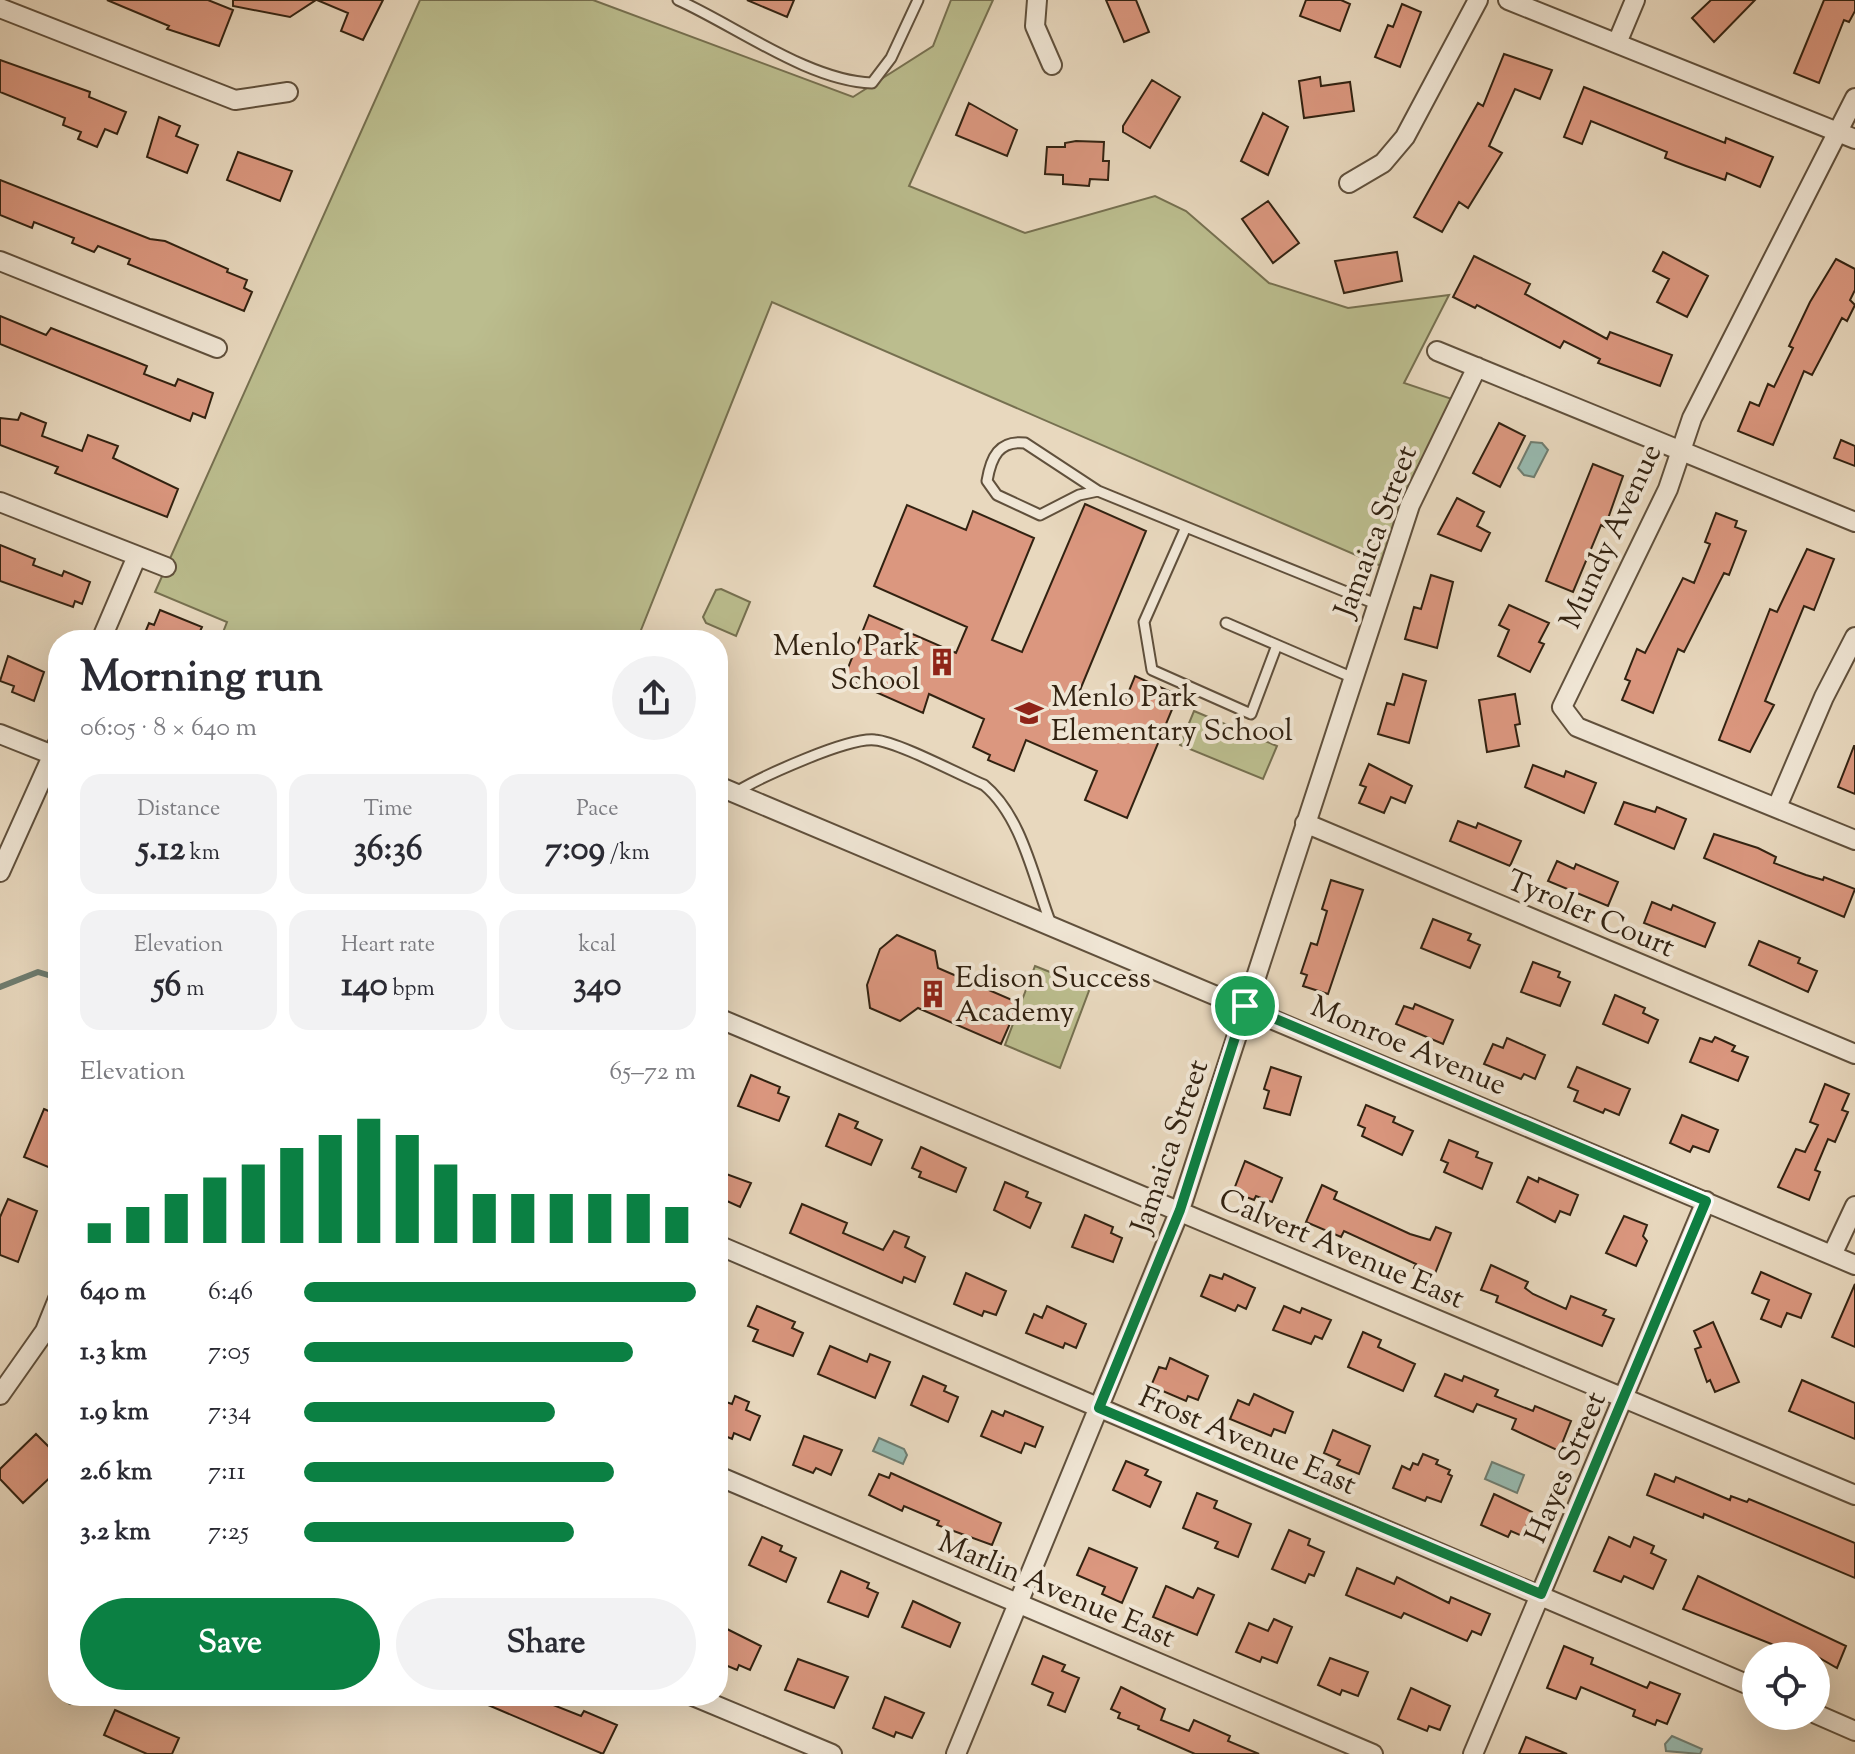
<!DOCTYPE html>
<meta charset="utf-8">
<style>
body{margin:0;font-family:"Sorts Mill Goudy",serif;background:#f2f2f3;color:#2b2b33;height:100vh;display:flex;flex-direction:column;font-size:30px;white-space:nowrap}
*{box-sizing:border-box;margin:0}
p{font-size:26px;color:#7c7c81}
.icon{flex:none;width:44px;height:44px;fill:none;stroke:currentColor;stroke-width:2;stroke-linecap:round;stroke-linejoin:round}
.map{position:relative;flex:1;overflow:hidden}
.details{position:absolute;left:48px;top:630px;width:680px;height:1076px;display:flex;flex-direction:column;background:#fff;border-radius:32px;box-shadow:0 8px 32px #0002}
.details>*{flex:none}
.controls{position:absolute;left:1742px;top:1642px;display:grid;gap:16px}
.controls a{display:grid;place-items:center;width:88px;height:88px;border-radius:50%;background:#fff;box-shadow:0 8px 32px #0002;font-size:40px}
.pin{position:absolute;display:grid;place-items:center;width:68px;height:68px;color:#fff;margin:-34px;border:4px solid #fff;border-radius:50%;box-shadow:0 2px 8px #0007}
.round{display:grid;place-items:center;flex:none;width:84px;height:84px;border-radius:42px;background:#f2f2f3}
.overview{display:flex;align-items:center;justify-content:space-between;height:136px;padding:0 32px}
h1{font-size:44px;font-weight:700;line-height:60px}
.stats{display:grid;grid-template-columns:repeat(3,1fr);gap:12px;height:136px;padding:8px 32px}
.stats div{display:grid;align-content:center;border-radius:20px;background:#f2f2f3;text-align:center}
.stats b{font-size:34px;font-weight:700}
.stats small{font-size:22px;font-weight:400}
.stats p{font-size:22px}
.chart{height:224px;padding:16px 32px}
.chart p{display:flex;justify-content:space-between}
.chart svg{width:100%;height:144px;margin-top:8px;stroke:#0b8043;stroke-width:6}
.action{display:flex;gap:16px;margin-top:auto;padding:16px 32px}
.action a{flex:1;height:92px;border-radius:48px;background:#0b8043;color:#fff;font-size:32px;font-weight:700;line-height:92px;text-align:center}
.action a+a{background:#f2f2f3;color:#2b2b33}
ul{padding:0 32px;list-style:none;font-size:26px}
li{display:grid;grid-template-columns:128px 96px 1fr;align-items:center;height:60px}
li i{height:20px;border-radius:10px;background:#0b8043}
.map>svg:first-child{display:block}
.green{fill:#bbbd8e;stroke:#767050;stroke-width:2}
.water{fill:#97bab0;stroke:#6f7d70;stroke-width:2}
.lines{fill:none;stroke-linecap:round;stroke-linejoin:round}
.stream{stroke:#6f7d70;stroke-width:6}
.building{fill:#db977f;stroke:#322211;stroke-width:2}
.service-casing{stroke:#60503c;stroke-width:13}
.minor-casing{stroke:#60503c;stroke-width:22}
.service{stroke:#f0e6d5;stroke-width:9}
.minor{stroke:#f0e6d5;stroke-width:18}
.route-casing{stroke:#fff;stroke-width:16}
.route{stroke:#0b8043;stroke-width:10}
.labels{text-anchor:middle;stroke-width:8;stroke-linejoin:round;paint-order:stroke}
.street-label{font-size:30px;fill:#322211;stroke:#f0e6d5}
.poi-label{font-size:30px;fill:#322211;stroke:#f0e6d5;text-anchor:start}
</style>
<div class="map">
<svg width="1855" height="1754" viewBox="0 0 1855 1754">
<rect width="100%" height="100%" fill="#e8d8be"/>
<filter id="stains"><feTurbulence type="fractalNoise" baseFrequency=".0025" numOctaves="4"/><feColorMatrix values="0 0 0 0 .2 0 0 0 0 .09 0 0 0 0 .02 0 0 0 .5 -.17"/></filter>
<radialGradient id="worn" r=".72"><stop offset=".6" stop-color="#630" stop-opacity="0"/><stop offset="1" stop-color="#630" stop-opacity=".3"/></radialGradient>
<path class="green" d="M420,0H593L853,97L933,46L951,0H993L909,186L1025,233L1155,196L1186,211L1269,283L1348,308L1449,295L1404,383L1458,401L1388,569L772,302L637,640H220L227,622L155,592Z
M721,589L750,602L736,636L706,623L703,617L716,590Z
M1194,711L1277,746L1263,779L1180,745Z
M1035,966L1090,988L1060,1068L1005,1045Z"/>
<path class="water" d="M1531,442L1542,443L1548,450L1534,477L1524,475L1518,468Z
M879,1438L904,1449L907,1455L903,1464L873,1451Z
M1492,1462L1524,1475L1517,1493L1485,1479Z
M1672,1736L1702,1749L1700,1754L1666,1751L1665,1744Z"/>
<g class="lines">
<path class="stream" d="M0,987L38,972L58,978
M70,1702L73,1696"/>
</g>
<path class="building" d="M107,0H208L233,10L219,46L167,29L169,26Z
M233,0H316L290,17L233,6Z
M317,0H383L363,40L341,31L348,13Z
M747,0H794L787,17Z
M1106,0H1136L1149,32L1124,42Z
M1306,0H1341L1350,4L1340,31L1300,16Z
M1711,0H1755L1714,42L1692,18Z
M1824,0H1855V11L1849,22L1844,20L1819,83L1794,73Z
M1402,4L1421,12L1400,67L1375,57L1388,25L1393,27Z
M1504,54L1552,70L1540,99L1515,89L1489,146L1502,153L1468,208L1459,202L1442,232L1414,217L1478,103L1483,106Z
M0,60L90,92L89,97L126,112L117,134L105,129L97,147L78,139L81,132L63,125L65,118L0,92Z
M1320,77L1321,86L1350,82L1354,111L1304,118L1299,81Z
M1152,80L1180,97L1150,148L1123,132V126Z
M1584,87L1725,143L1726,138L1773,157L1760,187L1727,173L1725,180L1686,166L1665,158L1667,152L1591,121L1582,144L1564,137Z
M969,103L1017,130L1007,156L956,135Z
M1263,113L1288,127L1268,175L1241,161Z
M159,117L180,126L176,136L198,145L187,173L147,157Z
M1076,141L1104,142L1103,161H1109L1108,180L1090,179L1089,186L1063,184V175L1045,174L1047,147H1065V143Z
M238,152L292,171L280,201L227,180Z
M0,180L150,239L165,241L228,269L227,272L247,280L244,288L252,292L244,311L128,264L130,259L98,246L94,252L72,243L74,238L34,222L32,228L0,215Z
M1268,201L1299,243L1273,263L1242,219Z
M1397,252L1402,281L1344,293L1335,261Z
M1663,252L1708,276L1687,317L1657,302L1669,279L1653,271Z
M1474,256L1530,284L1525,294L1607,339L1610,332L1672,355L1660,386L1598,363L1600,359L1564,341L1560,348L1477,305L1475,308L1453,297Z
M1836,259L1855,269V290L1850,300L1855,305L1847,321L1842,318L1812,375L1804,371L1773,445L1738,431L1750,402L1759,406L1768,384L1774,387L1793,348L1789,346L1810,302Z
M0,316L46,335L51,328L127,358L147,366L144,374L175,386L178,379L213,393L205,418L193,413L190,421L0,344Z
M21,413L46,423L42,436L82,451L88,435L118,446L113,458L178,489L167,517L55,473L58,467L0,445V418L18,420Z
M1499,423L1525,436L1500,487L1473,473Z
M1841,440L1855,446V466L1834,458Z
M1593,464L1623,476L1605,527L1601,525L1573,592L1546,581Z
M1457,498L1484,512L1477,526L1490,533L1481,551L1438,534Z
M1085,504L1146,531L1080,690L1122,708L1135,676L1178,695L1127,818L1085,800L1097,771L1026,740L1014,771L988,760L990,755L973,747L984,719L929,694L923,713L844,678L869,615L956,653L967,627L874,586L907,505L966,530L973,511L1034,538L992,640L1022,652Z
M1716,513L1737,521L1735,527L1746,531L1729,575L1724,573L1684,652L1678,649L1653,713L1622,700L1630,681L1625,679L1637,649L1645,653L1683,578L1694,583L1710,544L1705,542Z
M0,545L35,559L33,565L62,576L64,571L90,582L82,604L75,601L73,607L0,581Z
M1807,549L1834,559L1814,610L1804,606L1765,701L1774,705L1750,752L1719,740L1770,609L1777,612Z
M1431,575L1453,582L1437,648L1405,639L1414,607L1421,609Z
M1509,605L1549,623L1539,642L1544,644L1530,672L1498,656L1509,630L1499,625Z
M160,610L202,627L196,640H142L149,623L154,625Z
M8,656L44,672L34,701L12,692L14,686L0,681Z
M1403,674L1426,681L1409,743L1378,734L1387,703L1394,705Z
M1515,694L1520,724L1515,725L1519,746L1487,752L1479,700Z
M1854,746H1855V794L1838,787Z
M1369,764L1412,786L1405,803L1391,797L1384,813L1359,803L1366,787L1360,785Z
M1533,765L1564,777L1566,771L1596,783L1584,813L1525,787Z
M1624,802L1655,812L1657,807L1686,819L1674,849L1615,824Z
M1458,821L1476,828L1478,823L1521,841L1510,866L1450,841Z
M1714,834L1758,848L1776,857L1774,863L1806,875L1823,880L1824,877L1855,889L1844,917L1704,858Z
M1557,861L1574,869L1576,864L1618,882L1608,906L1548,881Z
M1331,880L1363,890L1328,994L1303,986L1307,975L1301,973L1311,943L1317,945L1327,911L1322,909Z
M1652,902L1671,910L1673,905L1715,923L1705,947L1644,923Z
M1433,919L1471,934L1468,940L1480,945L1470,968L1421,948Z
M897,935L935,951L938,968L1019,1003L1001,1044L918,1008L900,1021L870,1008L867,985L880,949Z
M1759,941L1800,958L1798,963L1817,971L1808,992L1749,965Z
M1533,962L1560,972L1558,977L1570,982L1560,1006L1521,992Z
M1615,995L1645,1008L1643,1013L1658,1020L1648,1043L1603,1024Z
M1415,1004L1453,1020L1443,1044L1396,1024L1404,1006L1413,1009Z
M1715,1037L1735,1046L1732,1051L1748,1057L1738,1081L1690,1062L1700,1038L1712,1042Z
M1507,1038L1545,1055L1535,1079L1524,1074L1521,1079L1484,1064L1493,1044L1503,1048Z
M1271,1067L1301,1077L1290,1115L1264,1108L1269,1091L1264,1089Z
M1577,1067L1630,1089L1619,1115L1605,1109L1603,1113L1574,1101L1578,1091L1568,1087Z
M751,1075L780,1087L778,1093L789,1097L779,1121L738,1106Z
M1825,1084L1849,1094L1842,1110L1848,1112L1835,1142L1828,1139L1815,1170L1820,1172L1809,1200L1778,1187L1796,1149L1805,1152L1818,1125L1810,1122Z
M1366,1105L1395,1117L1393,1122L1413,1131L1402,1155L1362,1136L1365,1128L1358,1125Z
M44,1109L58,1115V1171L24,1157Z
M839,1114L858,1122L855,1128L882,1140L871,1165L826,1146Z
M1682,1115L1718,1130L1709,1152L1693,1146L1690,1152L1670,1143Z
M1449,1140L1478,1152L1476,1157L1492,1163L1482,1189L1444,1172L1448,1163L1441,1160Z
M921,1147L966,1168L956,1192L919,1177L921,1172L912,1168Z
M1245,1161L1282,1178L1272,1202L1256,1196L1254,1200L1233,1192Z
M718,1171L751,1183L740,1207L718,1197Z
M1528,1177L1538,1182L1539,1178L1578,1195L1570,1215L1560,1211L1555,1222L1517,1202Z
M1005,1182L1028,1192L1026,1197L1041,1203L1030,1228L994,1210Z
M1322,1185L1337,1192L1334,1199L1410,1234L1430,1240L1436,1227L1451,1233L1434,1276L1414,1268L1416,1264L1344,1231L1341,1237L1306,1222Z
M8,1199L37,1211L18,1262L0,1255V1217Z
M802,1204L847,1223L843,1233L883,1250L894,1231L909,1237L905,1247L925,1257L915,1282L904,1277L902,1283L790,1233Z
M1085,1215L1113,1227L1111,1233L1122,1238L1113,1262L1072,1247Z
M1624,1216L1647,1225L1643,1236L1647,1241L1636,1266L1606,1253Z
M1491,1265L1528,1282L1525,1288L1533,1294L1566,1309L1571,1296L1606,1310L1603,1315L1614,1319L1602,1346L1496,1302L1498,1296L1481,1290Z
M1761,1272L1811,1294L1801,1318L1787,1313L1781,1327L1761,1319L1769,1300L1752,1293Z
M966,1273L1006,1291L996,1315L984,1311L982,1316L954,1304Z
M1224,1274L1255,1288L1246,1309L1238,1305L1235,1311L1201,1296L1210,1275L1222,1279Z
M1855,1284V1347L1832,1337Z
M757,1306L795,1322L792,1328L803,1333L793,1356L753,1341L758,1330L748,1326Z
M1047,1306L1086,1324L1076,1348L1065,1343L1063,1348L1026,1333L1034,1314L1042,1318Z
M1284,1306L1300,1313L1302,1308L1331,1320L1322,1339L1315,1336L1311,1344L1273,1330Z
M1713,1322L1739,1382L1715,1392L1710,1380L1707,1382L1695,1349L1701,1347L1694,1331Z
M1363,1332L1381,1340L1378,1347L1415,1364L1403,1391L1348,1367Z
M830,1346L867,1362L870,1354L890,1362L875,1398L818,1374Z
M1170,1358L1208,1376L1198,1400L1188,1396L1186,1401L1151,1386L1159,1367L1166,1369Z
M1445,1374L1462,1381L1464,1376L1498,1390L1495,1396L1533,1411L1535,1406L1571,1421L1559,1451L1512,1429L1516,1419L1477,1404L1473,1412L1435,1396Z
M923,1376L946,1386L944,1391L958,1397L948,1422L911,1405Z
M1802,1380L1855,1403V1439L1789,1411Z
M1254,1394L1293,1412L1285,1433L1274,1429L1271,1436L1230,1419L1238,1400L1249,1405Z
M735,1396L749,1402L746,1410L760,1416L750,1440L734,1433L732,1439L718,1433V1412L723,1401L732,1404Z
M992,1411L1003,1416L1005,1411L1043,1427L1035,1447L1025,1443L1021,1453L981,1436Z
M1333,1430L1370,1446L1359,1474L1337,1465L1340,1460L1324,1453Z
M36,1434L58,1456V1470L23,1503L0,1479V1469Z
M804,1436L842,1450L831,1475L816,1468L813,1473L793,1465Z
M1423,1454L1438,1460L1436,1464L1450,1470L1448,1474L1452,1476L1441,1502L1427,1497L1425,1501L1393,1488L1402,1466L1410,1470L1413,1463L1418,1465Z
M1126,1461L1148,1470L1145,1475L1161,1482L1150,1507L1113,1490Z
M891,1473L1001,1523L992,1545L937,1525L939,1521L904,1506L902,1511L869,1495L879,1474L889,1478Z
M1655,1474L1674,1482L1676,1477L1730,1500L1731,1496L1747,1502L1749,1499L1855,1543V1578L1704,1514L1703,1518L1647,1495Z
M1197,1493L1217,1501L1214,1508L1251,1524L1238,1557L1215,1548L1218,1542L1183,1528Z
M1494,1494L1532,1512L1522,1536L1511,1531L1508,1537L1481,1525Z
M1289,1530L1310,1539L1308,1545L1324,1552L1314,1576L1309,1574L1305,1583L1272,1569Z
M762,1537L782,1546L780,1551L796,1558L786,1582L749,1565Z
M1609,1537L1630,1547L1634,1537L1654,1546L1651,1553L1666,1560L1653,1589L1624,1576L1621,1582L1594,1571Z
M1089,1548L1137,1568L1122,1603L1102,1594L1105,1587L1077,1575Z
M1357,1568L1394,1584L1397,1577L1449,1603L1451,1597L1490,1614L1481,1635L1472,1631L1467,1641L1404,1613L1401,1618L1346,1595Z
M841,1571L869,1583L867,1588L878,1593L868,1617L828,1602Z
M1698,1576L1846,1646L1837,1668L1816,1656H1802L1683,1609Z
M1166,1586L1193,1598L1198,1588L1214,1595L1197,1635L1153,1617Z
M913,1601L960,1623L950,1647L902,1627Z
M1274,1619L1292,1627L1277,1663L1262,1657L1260,1662L1236,1652L1249,1623L1268,1631Z
M723,1627L761,1646L750,1670L739,1665L737,1670L718,1662V1639Z
M1564,1646L1593,1658L1591,1664L1647,1688L1650,1682L1680,1694L1667,1724L1657,1720L1655,1725L1633,1716L1635,1710L1581,1687L1576,1699L1547,1688Z
M1043,1656L1065,1665L1062,1671L1079,1678L1065,1712L1048,1705L1053,1693L1032,1684Z
M1330,1658L1368,1672L1358,1696L1342,1690L1340,1695L1318,1685Z
M798,1659L848,1677L834,1708L785,1690Z
M1121,1687L1165,1709L1161,1720L1189,1731L1194,1720L1230,1736L1228,1741L1259,1754H1195L1138,1729L1139,1726L1118,1718L1120,1713L1111,1709Z
M1411,1688L1450,1706L1440,1730L1429,1726L1427,1731L1398,1719Z
M467,1696H551L548,1703L581,1716L584,1711L617,1725L603,1754Z
M885,1697L924,1713L912,1738L896,1732L894,1737L873,1728Z
M115,1710L179,1738L172,1754H147L104,1735Z
M1526,1737L1567,1754H1519Z"/>
<g class="lines">
<defs>
<path id="service" d="M678,0C736,26 809,81 872,83L891,58L918,0
M1098,491L1079,495L1040,515L997,495L987,481C991,457 999,440 1025,443L1098,491L1186,527
M1226,623L1351,677
M1277,645L1251,714L1152,670L1144,622L1186,527L1376,604
M736,792C761,777 848,737 875,740C898,742 960,775 984,785C1022,816 1034,880 1051,924"/>
<path id="minor" d="M1037,0L1035,26L1052,65
M1508,0L1855,139
M0,8L235,100L288,92
M1617,43L1635,0
M1855,98L1692,418L1668,489L1562,707L1577,727L1855,840
M1349,183L1383,163L1405,137L1478,0
M0,261L217,348
M1437,351L1855,522
M0,502L166,567
M101,640L137,556
M0,734L58,757
M718,786L1855,1265
M1777,807L1824,697L1855,637
M1305,823L1855,1054
M0,872L58,743
M718,1018L1855,1495
M718,1245L1756,1688
M1832,1255L1855,1206
M0,1395L45,1331L58,1299
M718,1476L1373,1754
M693,1696L832,1754
M1816,1714L1855,1731
M956,1754L1180,1210L1410,505L1477,367
M1473,1754L1706,1201"/>
</defs>
<use href="#service" class="service-casing"/>
<use href="#minor" class="minor-casing"/>
<use href="#service" class="service"/>
<use href="#minor" class="minor"/>
</g>
<g class="lines">
<defs>
<path id="route" d="M1245,1006L1706,1201L1541,1594L1099,1408L1180,1210Z"/>
</defs>
<use href="#route" class="route-casing"/>
<use href="#route" class="route"/>
</g>
<defs>
<symbol id="building-bare" viewBox="-9 -9 18 18"><path d="M-4-6H4V6H1V3H-1V6H-4ZM-2.5-4.3h1.7v1.8h-1.7ZM.8-4.3h1.7v1.8H.8ZM-2.5-1h1.7V.8h-1.7ZM.8-1h1.7V.8H.8Z" fill="#8f2418" stroke="#f0e6d5" stroke-width="2.5" paint-order="stroke"/></symbol>
<symbol id="school-bare" viewBox="-9 -9 18 18"><path d="M0-5L7-2L0 1L-7-2ZM-4 1L0 2.5L4 1V4Q0 6-4 4Z" fill="#8f2418" stroke="#f0e6d5" stroke-width="2.5" paint-order="stroke"/></symbol>
</defs>
<g fill-rule="evenodd">
<use href="#building-bare" x="922" y="642" width="40" height="40"/>
<use href="#school-bare" x="1009" y="693" width="40" height="40"/>
<use href="#building-bare" x="913" y="974" width="40" height="40"/>
</g>
<g class="labels">
<g class="street-label">
<text transform="translate(1375 531) rotate(-69)" y="10">Jamaica Street</text>
<text transform="translate(1610 536) rotate(-65)" y="10">Mundy Avenue</text>
<text transform="translate(1591 913) rotate(23)" y="10">Tyroler Court</text>
<text transform="translate(1409 1045) rotate(23)" y="10">Monroe Avenue</text>
<text transform="translate(1169 1146) rotate(-71)" y="10">Jamaica Street</text>
<text transform="translate(1342 1248) rotate(23)" y="10">Calvert Avenue East</text>
<text transform="translate(1248 1440) rotate(23)" y="10">Frost Avenue East</text>
<text transform="translate(1565 1467) rotate(-67)" y="10">Hayes Street</text>
<text transform="translate(1057 1589) rotate(23)" y="10">Marlin Avenue East</text>
</g>
<g class="poi-label">
<text x="920" y="655" text-anchor="end">Menlo Park<tspan x="920" dy="34">School</tspan></text>
<text x="1051" y="706">Menlo Park<tspan x="1051" dy="34">Elementary School</tspan></text>
<text x="955" y="987">Edison Success<tspan x="955" dy="34">Academy</tspan></text>
</g>
</g>
<rect width="100%" height="100%" filter="url(#stains)"/>
<rect width="100%" height="100%" fill="url(#worn)"/>
</svg>
<div class="controls">
<a><svg class="icon" aria-label="locate" viewBox="0 0 24 24"><circle cx="12" cy="12" r="6"/><path d="M12 2v4M12 18v4M2 12h4M18 12h4"/></svg></a>
</div>
<div class="pin" style="left:1245px;top:1006px;background:#1e9e55"><svg class="icon" aria-label="arrive" viewBox="0 0 24 24"><path d="M6 21V4h12l-3 4 3 4H6"/></svg></div>
<section class="details">
<div class="overview"><div><h1>Morning run</h1><p>06:05 · 8 × 640 m</p></div><a class="round"><svg class="icon" aria-label="share" viewBox="0 0 24 24"><path d="M12 15V3M7 8l5-5 5 5M5 13v7h14v-7"/></svg></a></div>
<div class="stats">
<div><p>Distance</p><b>5.12<small> km</small></b></div>
<div><p>Time</p><b>36:36</b></div>
<div><p>Pace</p><b>7:09<small> /km</small></b></div>
</div>
<div class="stats">
<div><p>Elevation</p><b>56<small> m</small></b></div>
<div><p>Heart rate</p><b>140<small> bpm</small></b></div>
<div><p>kcal</p><b>340</b></div>
</div>
<div class="chart"><p><span>Elevation</span>65–72 m</p>
<svg viewBox="0 0 160 44" preserveAspectRatio="none"><path d="M5 44V38M15 44V33M25 44V29M35 44V24M45 44V20M55 44V15M65 44V11M75 44V6M85 44V11M95 44V20M105 44V29M115 44V29M125 44V29M135 44V29M145 44V29M155 44V33"/></svg>
</div>
<ul>
<li><b>640 m</b>6:46<i style="width:100%"></i></li>
<li><b>1.3 km</b>7:05<i style="width:84%"></i></li>
<li><b>1.9 km</b>7:34<i style="width:64%"></i></li>
<li><b>2.6 km</b>7:11<i style="width:79%"></i></li>
<li><b>3.2 km</b>7:25<i style="width:69%"></i></li>
</ul>
<div class="action"><a>Save</a><a>Share</a></div>
</section>
</div>
